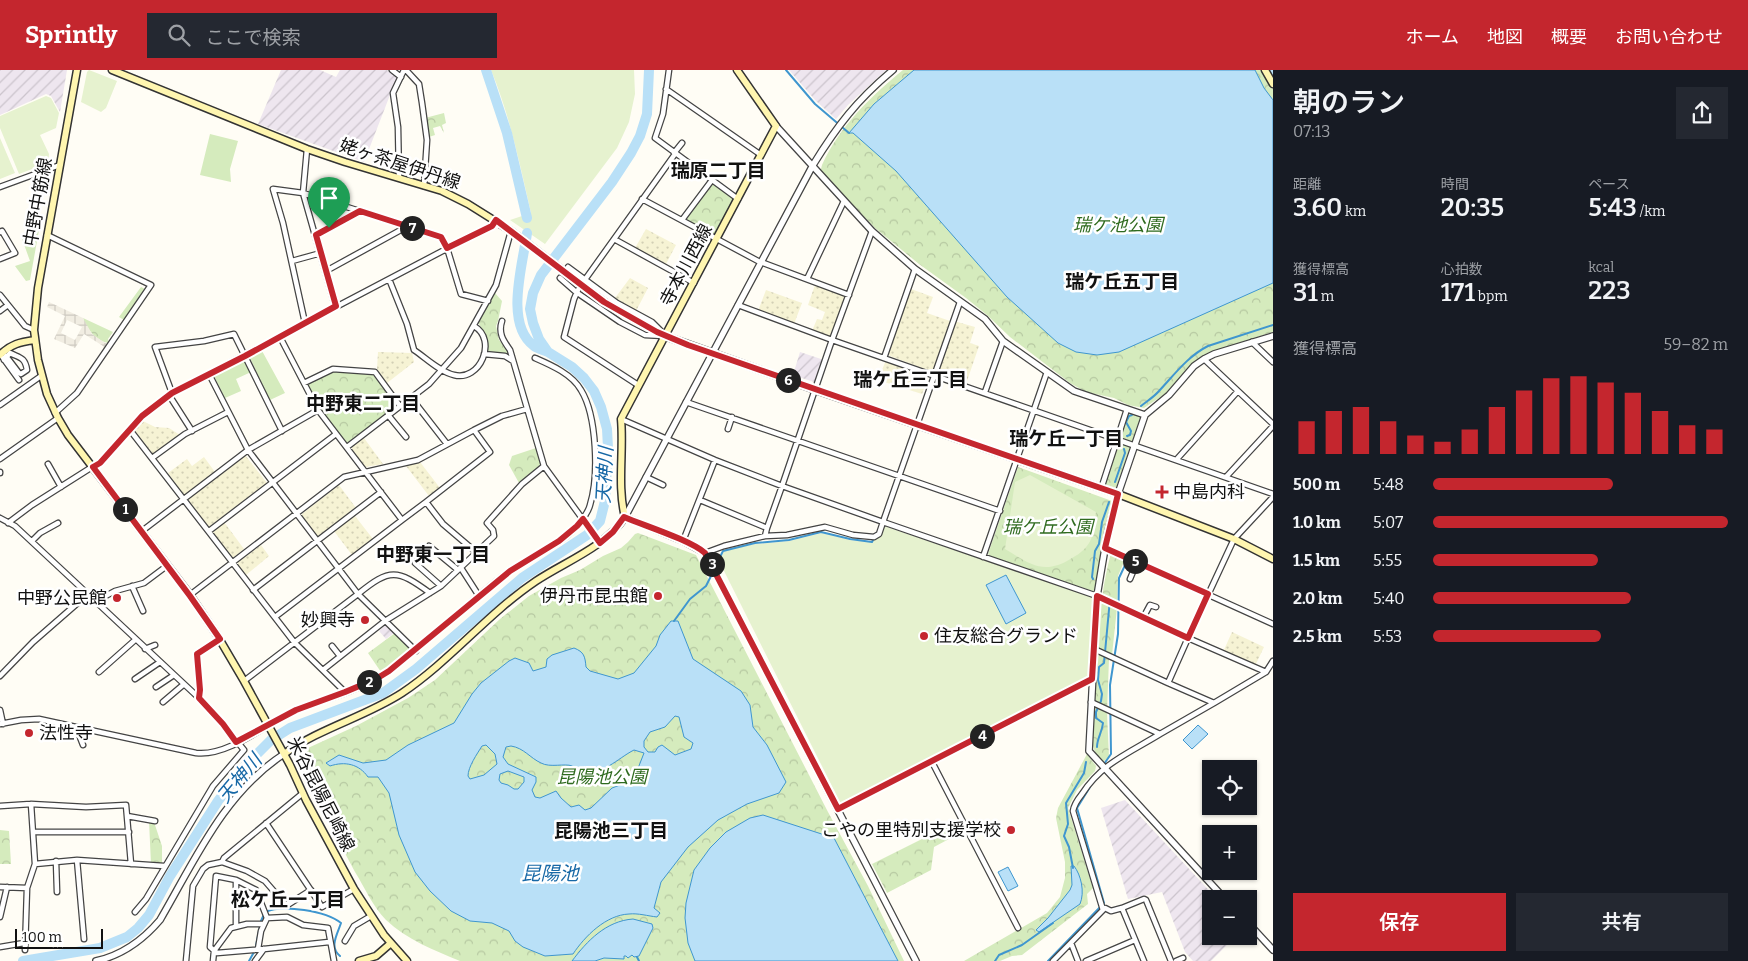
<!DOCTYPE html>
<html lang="ja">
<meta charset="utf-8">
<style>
body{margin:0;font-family:Bitter,"Noto Sans JP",serif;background:#242831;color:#f1f3f6;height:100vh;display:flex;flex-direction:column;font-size:19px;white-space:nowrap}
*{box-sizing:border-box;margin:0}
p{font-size:16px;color:#9ea1a6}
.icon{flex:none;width:28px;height:28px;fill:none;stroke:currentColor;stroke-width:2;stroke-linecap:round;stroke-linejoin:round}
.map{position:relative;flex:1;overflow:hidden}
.side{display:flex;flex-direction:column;background:#171b24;width:475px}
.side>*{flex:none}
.buttons{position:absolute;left:1202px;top:690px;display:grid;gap:10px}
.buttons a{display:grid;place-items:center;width:55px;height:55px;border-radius:0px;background:#171b24;box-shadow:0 1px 4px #0004;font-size:25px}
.scale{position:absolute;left:15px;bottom:12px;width:88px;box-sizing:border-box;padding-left:5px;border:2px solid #111;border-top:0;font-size:14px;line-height:18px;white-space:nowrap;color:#111;-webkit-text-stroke:4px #fff;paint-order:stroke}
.pin{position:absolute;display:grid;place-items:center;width:42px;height:42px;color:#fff;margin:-51px -21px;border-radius:50% 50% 50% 0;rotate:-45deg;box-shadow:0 0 5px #0007}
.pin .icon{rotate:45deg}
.km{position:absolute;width:25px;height:25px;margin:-12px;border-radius:50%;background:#222;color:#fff;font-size:14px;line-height:25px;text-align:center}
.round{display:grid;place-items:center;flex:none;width:52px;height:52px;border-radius:0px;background:#242831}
.overview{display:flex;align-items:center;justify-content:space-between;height:85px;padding:0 20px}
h1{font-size:28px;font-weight:600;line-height:38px}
.stats{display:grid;grid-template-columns:repeat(3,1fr);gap:8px;height:85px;padding:5px 20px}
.stats div{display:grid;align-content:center}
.stats b{font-size:25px;font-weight:600}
.stats small{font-size:14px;font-weight:400}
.stats p{font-size:14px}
.chart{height:140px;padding:10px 20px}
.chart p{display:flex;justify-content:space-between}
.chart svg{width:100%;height:90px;margin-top:5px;stroke:#c4262e;stroke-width:6}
.cta{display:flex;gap:10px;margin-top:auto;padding:10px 20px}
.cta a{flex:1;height:58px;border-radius:0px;background:#c4262e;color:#fff;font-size:20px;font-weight:600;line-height:58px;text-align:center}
.cta a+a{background:#242831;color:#f1f3f6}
ul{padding:0 20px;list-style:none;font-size:16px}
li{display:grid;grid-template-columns:80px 60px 1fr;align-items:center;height:38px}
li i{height:12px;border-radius:6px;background:#c4262e}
header{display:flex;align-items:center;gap:30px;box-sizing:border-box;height:70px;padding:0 25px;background:#c4262e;color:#fff}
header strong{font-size:24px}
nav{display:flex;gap:28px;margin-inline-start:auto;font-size:18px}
.search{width:350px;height:45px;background:#242831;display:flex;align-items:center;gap:12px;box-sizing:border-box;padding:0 18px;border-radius:0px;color:#9ea1a6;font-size:19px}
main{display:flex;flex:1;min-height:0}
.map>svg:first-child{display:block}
.industrial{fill:url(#industrial-furrows)}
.farmland{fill:url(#farmland-dots)}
.park{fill:url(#park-crowns)}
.garden{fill:#d5ebbd}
.pitch{fill:#e6f2cf}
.plaza{fill:url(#plaza-grid);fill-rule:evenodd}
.water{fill:#b9e0f7;stroke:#3f96cf;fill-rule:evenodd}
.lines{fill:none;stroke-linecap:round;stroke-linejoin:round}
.stream{stroke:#3f96cf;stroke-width:2}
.river{stroke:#b9e0f7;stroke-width:10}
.minor-casing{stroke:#444;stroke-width:7}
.tertiary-casing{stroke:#444;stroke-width:8}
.secondary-casing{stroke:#333;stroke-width:9}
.minor{stroke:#fff;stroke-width:4.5}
.tertiary{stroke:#fff;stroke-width:5.5}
.secondary{stroke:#fff6b0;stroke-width:6}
.route-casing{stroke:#fff;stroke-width:10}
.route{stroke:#c4262e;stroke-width:6}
.poi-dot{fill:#c4262e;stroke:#fff;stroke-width:2}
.labels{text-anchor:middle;stroke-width:5;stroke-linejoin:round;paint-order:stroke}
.street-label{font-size:18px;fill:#111;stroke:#fff}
.park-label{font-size:18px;font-style:italic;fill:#2f6b1f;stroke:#fff}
.poi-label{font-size:18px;fill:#111;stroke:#fff;text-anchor:end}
.neighbourhood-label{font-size:19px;font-weight:bold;fill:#111;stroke:#fff}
.water-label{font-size:19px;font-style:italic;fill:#1768a6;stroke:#fff}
</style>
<header>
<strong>Sprintly</strong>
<div class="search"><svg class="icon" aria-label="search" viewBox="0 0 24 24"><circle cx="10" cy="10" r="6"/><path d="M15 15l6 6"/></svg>ここで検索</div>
<nav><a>ホーム</a><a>地図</a><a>概要</a><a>お問い合わせ</a></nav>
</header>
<main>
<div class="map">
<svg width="1273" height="891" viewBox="0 0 1273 891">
<defs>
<pattern id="industrial-furrows" width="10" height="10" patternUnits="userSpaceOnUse" patternTransform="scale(1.25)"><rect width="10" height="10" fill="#eee6ef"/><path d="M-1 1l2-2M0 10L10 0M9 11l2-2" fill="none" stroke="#cbc4cc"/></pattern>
<pattern id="farmland-dots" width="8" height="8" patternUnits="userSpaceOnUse" patternTransform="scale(1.25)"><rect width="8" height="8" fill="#f6f3d4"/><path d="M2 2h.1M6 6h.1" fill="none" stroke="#d2cfb5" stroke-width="1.8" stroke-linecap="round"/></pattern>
<pattern id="park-crowns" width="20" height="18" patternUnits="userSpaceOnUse" patternTransform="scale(1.25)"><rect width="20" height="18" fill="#d5ebbd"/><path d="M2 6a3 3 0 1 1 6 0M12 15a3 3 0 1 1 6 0" fill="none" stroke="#b6c8a1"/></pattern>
<pattern id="plaza-grid" width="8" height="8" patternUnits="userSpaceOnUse" patternTransform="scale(1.25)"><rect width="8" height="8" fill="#f1ede2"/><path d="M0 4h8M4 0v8" fill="none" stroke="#cecac1"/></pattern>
</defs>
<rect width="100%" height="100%" fill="#fffdf5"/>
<path class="industrial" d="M0,0H67L60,42L51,26L46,24L0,45Z
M281,0H320L336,7L340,0H387L397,7L364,92L258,54Z
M789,0H886L848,35L836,49L816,31Z
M800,282L824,290L817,313L793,305Z
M385,555L394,563L386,569L379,561Z
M1125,730L1217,829H1211V866H1236L1211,891H1193L1185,882L1162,822L1128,829L1101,738Z"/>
<path class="farmland" d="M646,159L676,175L666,194L635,178Z
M630,208L648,218L636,241L615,228Z
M815,215L844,225L846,228L833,265L829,267L812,261L817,249L822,250L825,242L808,235Z
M911,219L933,227L927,243L950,251L934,299L930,301L890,286L888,283Z
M766,220L802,233L794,254L758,241Z
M954,251L975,257L970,273L979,276L967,311L937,301Z
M378,282L412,283L414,292L387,313L377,299Z
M886,290L925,304L928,308L922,324L878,310Z
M141,350L155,357L169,358L180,365L155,384L152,383L134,360V357Z
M364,368L383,394L365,397L352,379V377Z
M245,385L267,413L210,456H208L189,431V428Z
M204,387L215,402L186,424H183L168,403L187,389L192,396Z
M420,392L440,418L429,426L406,396Z
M339,415L356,438L320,466H317L302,446V444Z
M355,446L373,469L352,485L334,461Z
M224,452L244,479L234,487H231L213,463L214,461Z
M261,475L269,486L246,505L238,495V492Z
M1232,562L1264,577L1255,596L1223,582Z"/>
<path class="park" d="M903,0H1262L1267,11L1273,19V262L1208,283L1195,291L1165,324L1144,338L1128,335L1114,328L1086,322L1070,313L1010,267L987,245L966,228L919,194L875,158L822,103L821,99L822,95C840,56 870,27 903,0Z
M444,43L446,53L442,55L444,63L440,56L433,58L435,65L429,67L425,48Z
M713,113L734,127L735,130L716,164H713L684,150Z
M495,223L502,231L498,251L496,256L499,270L506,278L508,284L490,283L487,279L486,267L478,252Z
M83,248L113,262L108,269L109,273C97,272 86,258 83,248Z
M334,301L372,304L397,334V337L349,374L347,373L320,340L308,317L309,314Z
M1127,341L1141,346L1116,418L1103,414Z
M536,378L542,396L521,413H519L509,395L512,386Z
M1018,397L1112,431L1095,519L1093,521L992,488L988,484Z
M638,463L696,485L828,742L868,816L904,891H460C434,880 407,870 386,850C373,837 365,818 355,802C335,765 316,728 297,690V683L356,656L408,628L435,610L500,549L529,526L561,508L580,500L603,486L621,478L628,472L635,464Z
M1111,483L1125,489L1118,506L1117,538L1112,585L1109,589L1107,642L1109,687L1103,692L1096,685L1092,673C1095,611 1095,543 1111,483Z
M395,563L411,578L410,581L381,602L368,583Z
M1087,684L1096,696L1095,701L1077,720L1068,738L1093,818L1087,824L1088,834L1022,885L1012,886L1000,891H964L1047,843L1060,827L1065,808V792L1056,748L1058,738Z
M149,751L154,752L162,776V795L151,794Z
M958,751L964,761L934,777L931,800L887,823L872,794Z
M0,760L9,761L11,794H0Z"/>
<path class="garden" d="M210,64L238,71L230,99L231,112L200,105Z
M39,160L30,210L26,211L15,196L30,191L21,166Z
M141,217L145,219L124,250L119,247Z
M261,279L285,323L270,330L250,288V285Z
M242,290H245L251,302L236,309L241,321L225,328L214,306L215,304Z"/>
<path class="pitch" d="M89,0L117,11L106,38L101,42L81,32L87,2Z
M491,0H634L635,24L629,52L617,78L545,174L510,150L531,143C520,95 510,46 491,0Z
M46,26L51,28L59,43L56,58L40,65L49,84L48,93L19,104L0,58V46Z
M0,68L15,103L0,109Z
M1030,405L1096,442C1094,450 1095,462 1091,469C1088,477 1080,484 1072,488C1044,506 1030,494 1005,479L1015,412Z
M884,456L1095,528L1089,605L1087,608L843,733L840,732L719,491L724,481L755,474L789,471L822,463L850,470L872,472L880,465Z"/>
<path class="plaza" d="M49,232L83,248L92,264L105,273H109L103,280V276L84,264L75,278L54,269L65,246L47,237ZM67,250L82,257L75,270L61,263Z"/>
<path class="water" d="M914,0H1255L1264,18L1273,30V213L1119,282L1097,285L1076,282L1058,273L1007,227L896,101L853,63H849L874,34Z
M1006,505L1026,543L1006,554L986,515Z
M671,551H678L693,589L741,621L750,635L753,657L767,675L786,712L779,723L747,734L718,750L688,777L661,812L654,838L660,843L657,847C648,846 638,843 629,844C606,845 585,866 573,884L545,886L523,877L515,871L509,861L492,853L470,851L451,841L430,821L415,802L399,765L389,723L378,707H368C359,694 345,691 330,696L326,693L339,685L363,693L386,690L408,675L454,653L472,624L481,613L509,591L515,588L529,593L533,601L546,597L547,589L552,585L574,578C584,582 585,586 586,597L590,601L618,609L634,603L656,576L660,565ZM675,646L679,647L684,667L693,673L691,679L675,685L662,675L658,677L655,682H648L644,677V671L650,662L665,657ZM486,675L495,684L497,694L484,705L470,709L468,706C468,697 477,684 482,676ZM511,676C524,678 530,688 541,693C550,698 565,693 572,696C576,698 577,701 581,702C601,707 618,688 634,680L644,683L637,701L628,712L612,718L591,738L585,740L579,735L571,737L561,728L556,721L540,728L535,727L532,720L536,712V707L508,694L503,687L506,677ZM508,701L524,707V712L518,719H514L508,715L501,713L499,710L500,704Z
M1198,655L1208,664L1192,679L1183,670Z
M763,745L834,768L898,891H695L688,873L685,848L686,833L694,800L710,778L726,762L750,748Z
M1071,796H1074C1081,805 1085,822 1080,834L1039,862L1036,860L1048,848L1070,820L1072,815Z
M1008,797L1018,816L1008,821L998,802Z
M633,849L652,854L653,858L639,886L634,887L632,885L628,888L626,886H624V889L604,888L595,891H572C587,871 606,851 633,849Z"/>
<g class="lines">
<path class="stream" d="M786,0L815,34L849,63
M1141,336C1147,331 1154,327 1159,321C1174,305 1188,286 1208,276L1273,255
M1127,366L1130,365L1131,361L1126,352L1129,346L1132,345
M1115,412L1125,383L1124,379
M715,497L723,481L755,473L789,470L821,462L850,469L872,472L873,470
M1093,509L1092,507L1095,481L1099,474L1102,452L1109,432
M674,551L690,529L706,516L713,502
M1097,677C1097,668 1102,663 1103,653L1096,648V642L1101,631L1102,624L1098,610L1099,597L1104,593L1110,529
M1104,694L1111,684L1110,615L1118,564L1119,508L1127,491L1113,485
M1073,798L1069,777L1064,766L1068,754L1066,733L1084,703L1086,692
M261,851L265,842C283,834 326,841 341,853C337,865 329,877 340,886
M256,876L260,856
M637,887L639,891
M249,891L254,882
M995,891L999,885L1022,875L1053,853
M1048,891L1104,833L1077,738L1090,717"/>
<path class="river" d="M486,0L507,63L527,148
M1271,0L1273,4
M527,163C523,194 504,254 534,276C538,279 544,280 548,282
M23,891L100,878L127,867L138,858L149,845L170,806L218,731L245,696L271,670L290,658L383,623L416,599L522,508L587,465L600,451L605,431L608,378L607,359L601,337L594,321L584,308L572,297L548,282L539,269L533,253L530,239L533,223L541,205L612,112L631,83L640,66L647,44L649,0"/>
<defs>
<path id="minor" d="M392,0L401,7
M406,0L419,14L422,33L427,70L424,116
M669,0L663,44L655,68L738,129
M666,19L761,85
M307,79L303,123L335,236
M674,83L682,73
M399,108L398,57L393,23L404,0
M0,117L60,95
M642,129L758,191L849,225
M682,150L712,110
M0,162L2,161L15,183L0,189
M47,165L151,215L77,323L55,343
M316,165L360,141
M614,169L694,213
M292,191L321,183
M568,197L617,233L652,252L663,263
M326,201L408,156
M560,208L576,222L620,252L645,265L664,266
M389,209L407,254L414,280C426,288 440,302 454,305C480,312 498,270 474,256
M807,209L844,131
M584,211L675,84
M578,220L574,229L564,267L638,315
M0,225L25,256L34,260
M960,232L883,452L782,416L767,458L765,466L787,465L825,457L853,465L874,467L879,464L883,452L1097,526L1188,568L1168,613L1214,633L1266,602
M738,235L832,270L1273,424
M0,241L8,235
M502,251C498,263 503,270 510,280L544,396
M305,253L283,153L273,119L303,123L441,167L447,178L461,224L488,231
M1252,272L1273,292
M484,284L505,286L513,291
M3,288L19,310
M884,288L915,199
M1204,289L1273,354
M4,290L10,283C20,288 25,287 27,300L21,304L19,303L6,286
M209,304L248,380L358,524L244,611
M304,313L333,299L375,302L400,336
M985,322L1003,271
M172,323L155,277L204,271L234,264L282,361
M169,325L192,361
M412,329L447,374
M686,332L1000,441
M0,335L41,306
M388,345L406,367
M621,349L715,390L782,416L832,270L872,161
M728,359L732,347
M130,360L294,572L345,622
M347,377L429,314L461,278L496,215L511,161
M152,388L185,364L228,342
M0,389L58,348
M1177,389L1238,321
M48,394L61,417
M93,397L100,393L142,346L172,323L492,155L496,150
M0,402V403
M646,407L663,415
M1226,407L1273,356
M1101,419L1127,339
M1273,427L1234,469L1188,568L1266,602L1273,591
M700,430L767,458
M0,448L15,456L199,628L223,654L244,680L213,716L146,829L135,842
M402,450L426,432
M8,453L32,435L92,397
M142,461L248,380L318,340
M209,461L336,364
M32,471L40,463L58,453
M683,471L715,390
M1105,478L1273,554
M477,483L443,454L426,432L490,382L474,360L502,346L527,339
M705,483L724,476L765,466
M983,487L1047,302
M461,498L479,526
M1130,509L1137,492
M132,516L143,541
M441,516L415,493L429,476L458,500L494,466L493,460L487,453L522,414L544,396L600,473
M253,520L381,422
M190,525L344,407L418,390L474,360
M96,531L115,521L144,513L168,495
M275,547L402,450L318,340L280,267
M1143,548L1150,535L1156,537
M332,576L340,586
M145,579L155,575
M1094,579L1168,613
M416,581L358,524C390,498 397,499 430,523
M323,600L385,551L441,516L458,500
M99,602L135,570
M0,606L33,572L88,524
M135,609L160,592
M156,617L174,605
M199,628L200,620L197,584L220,569
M163,632L183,615
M1091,632L1160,664L1214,633
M0,640L3,654
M0,654L21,650L39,649L196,683C228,687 268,653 297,639C306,635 316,633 326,630C348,623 370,613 389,601C431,570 468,532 509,501C531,485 561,476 578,455C583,449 588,443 590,435C599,406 597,346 581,320C572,304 551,295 535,288
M76,657L83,675
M932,692L1018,858
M0,736L31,734L86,737L126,735L131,794
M838,739L1092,609
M127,746L155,751
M266,753L322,837L354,819
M33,762H129
M77,790L84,869
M56,791L57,822
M222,792L224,788L303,723
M35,794L77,790L164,796
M0,817L27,818
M1122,838L1144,829L1146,830L1171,891
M1103,840L1105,838L1111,841L1122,838L1144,891
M0,847L7,817
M267,848L287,847L303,855L328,858L334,891
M236,856V810
M345,871L354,856L371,846
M1071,873L1078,891
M0,877L24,873
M258,879L261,861L267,848L256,820L236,810L216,806L210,877L217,883L264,879L329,872
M25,880L27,818L35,794L31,734
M186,891L193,816L203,799L208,795L222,792L247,801L265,811L285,834H289L311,820
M213,891L214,881L231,858L247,854H264
M255,891L264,879
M1053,891L1103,840L1073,741C1074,734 1078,729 1082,724C1102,693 1129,683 1160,664
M1086,891L1135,870
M1176,891L1183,888"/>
<path id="tertiary" d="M893,0C857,30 837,56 813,95L625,447L683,471L705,483L916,891
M776,56L872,161L915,199L985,249L1003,271L1074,321L1145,345
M1225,829L1089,681L1097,526L1102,496L1108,461L1118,424L1145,345L1169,325L1194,296L1204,289L1214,284L1273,266
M1249,854L1273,880
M96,891C123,885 143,870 160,850C195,790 224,723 284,684"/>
<path id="secondary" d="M77,0L38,218L34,260L38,290L47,324L58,348L68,365L190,525L217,565L244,611L290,695L306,730L354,819L384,865L407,891
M112,0L307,79L345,92L442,121L468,134L511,161L604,232L665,266L816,320L1118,424L1234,469L1273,489
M1265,0L1273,14
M0,285C11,274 20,272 35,270
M284,684C320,658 365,647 402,623C450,591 487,544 536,511C566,491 604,478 625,447C617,416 624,381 621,349L776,56L737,0
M359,891L376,886L391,873"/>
</defs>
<use href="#minor" class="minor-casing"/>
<use href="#tertiary" class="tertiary-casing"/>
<use href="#secondary" class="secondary-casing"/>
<use href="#minor" class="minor"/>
<use href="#tertiary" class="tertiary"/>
<use href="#secondary" class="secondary"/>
</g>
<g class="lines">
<defs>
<path id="route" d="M360,141L441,167L447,178L492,156L496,150L604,232L657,262L688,275L1118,424L1105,478L1208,524L1188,568L1097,526L1092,609L838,739L705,483C690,470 645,456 624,447L613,462L600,473L583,449L577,456L559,471L510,501L389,601L376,609L345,622L296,640L236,672L223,654L199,628L200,620L197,584L220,569L190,526L93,397L100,393L142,346L172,323L245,286L336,236L316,165Z"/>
</defs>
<use href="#route" class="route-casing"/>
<use href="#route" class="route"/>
</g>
<g class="poi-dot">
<path d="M1159.5 414.5h5v5h5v5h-5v5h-5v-5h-5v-5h5z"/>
<circle cx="658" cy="526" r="5"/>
<circle cx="117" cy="528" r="5"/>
<circle cx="365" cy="550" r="5"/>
<circle cx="924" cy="566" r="5"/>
<circle cx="29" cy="663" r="5"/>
<circle cx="1011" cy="760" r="5"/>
</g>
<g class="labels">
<g class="street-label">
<text transform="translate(400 94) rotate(18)" y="6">姥ヶ茶屋伊丹線</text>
<text transform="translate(38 132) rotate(-80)" y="6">中野中筋線</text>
<text transform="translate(686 195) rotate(-62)" y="6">寺本川西線</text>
<text transform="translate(321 724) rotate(63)" y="6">米谷昆陽尼崎線</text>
</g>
<g class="park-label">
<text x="1118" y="161">瑞ケ池公園</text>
<text x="1048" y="463">瑞ケ丘公園</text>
<text x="602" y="713">昆陽池公園</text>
</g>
<g class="poi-label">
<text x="1173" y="428" text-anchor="start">中島内科</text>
<text x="648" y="532">伊丹市昆虫館</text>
<text x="107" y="534">中野公民館</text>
<text x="355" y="556">妙興寺</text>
<text x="934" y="572" text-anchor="start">住友総合グランド</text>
<text x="39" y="669" text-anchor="start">法性寺</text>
<text x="1001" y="766">こやの里特別支援学校</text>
</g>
<g class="neighbourhood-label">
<text x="718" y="107">瑞原二丁目</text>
<text x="1122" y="218">瑞ケ丘五丁目</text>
<text x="910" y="316">瑞ケ丘三丁目</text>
<text x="363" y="340">中野東二丁目</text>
<text x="1066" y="375">瑞ケ丘一丁目</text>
<text x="433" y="491">中野東一丁目</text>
<text x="611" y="767">昆陽池三丁目</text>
<text x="288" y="836">松ケ丘一丁目</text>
</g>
<g class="water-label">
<text transform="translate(604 405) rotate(-87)" y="7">天神川</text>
<text transform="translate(239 708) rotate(-50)" y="7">天神川</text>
<text x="550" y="810">昆陽池</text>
</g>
</g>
</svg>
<div class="buttons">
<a><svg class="icon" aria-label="locate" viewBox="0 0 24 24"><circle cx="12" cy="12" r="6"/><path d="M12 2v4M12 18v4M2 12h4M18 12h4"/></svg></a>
<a>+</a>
<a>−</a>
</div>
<div class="scale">100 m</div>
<div class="pin" style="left:329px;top:158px;background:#1e9e55"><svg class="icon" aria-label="arrive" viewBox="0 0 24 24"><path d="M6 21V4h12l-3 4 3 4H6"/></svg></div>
<b class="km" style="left:125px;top:439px">1</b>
<b class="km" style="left:369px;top:612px">2</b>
<b class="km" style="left:712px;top:494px">3</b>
<b class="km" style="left:982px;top:666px">4</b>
<b class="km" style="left:1135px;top:491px">5</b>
<b class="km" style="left:788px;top:310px">6</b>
<b class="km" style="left:412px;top:158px">7</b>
</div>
<section class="side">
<div class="overview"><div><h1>朝のラン</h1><p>07:13</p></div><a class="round"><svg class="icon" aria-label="share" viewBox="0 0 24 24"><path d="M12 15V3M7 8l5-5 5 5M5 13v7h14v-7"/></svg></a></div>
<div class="stats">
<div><p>距離</p><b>3.60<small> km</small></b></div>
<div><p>時間</p><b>20:35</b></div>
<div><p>ペース</p><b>5:43<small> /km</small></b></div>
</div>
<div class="stats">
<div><p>獲得標高</p><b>31<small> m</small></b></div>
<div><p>心拍数</p><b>171<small> bpm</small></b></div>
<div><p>kcal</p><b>223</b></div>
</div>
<div class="chart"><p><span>獲得標高</span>59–82 m</p>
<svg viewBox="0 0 160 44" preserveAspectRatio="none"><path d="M5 44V28M15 44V23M25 44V21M35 44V28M45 44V35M55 44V38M65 44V32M75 44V21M85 44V13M95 44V7M105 44V6M115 44V9M125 44V14M135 44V23M145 44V30M155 44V32"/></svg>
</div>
<ul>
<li><b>500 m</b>5:48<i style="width:61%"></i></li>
<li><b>1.0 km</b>5:07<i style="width:100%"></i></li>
<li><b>1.5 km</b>5:55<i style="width:56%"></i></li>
<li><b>2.0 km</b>5:40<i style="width:67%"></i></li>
<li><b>2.5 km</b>5:53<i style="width:57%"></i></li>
</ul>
<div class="cta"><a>保存</a><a>共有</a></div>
</section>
</main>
